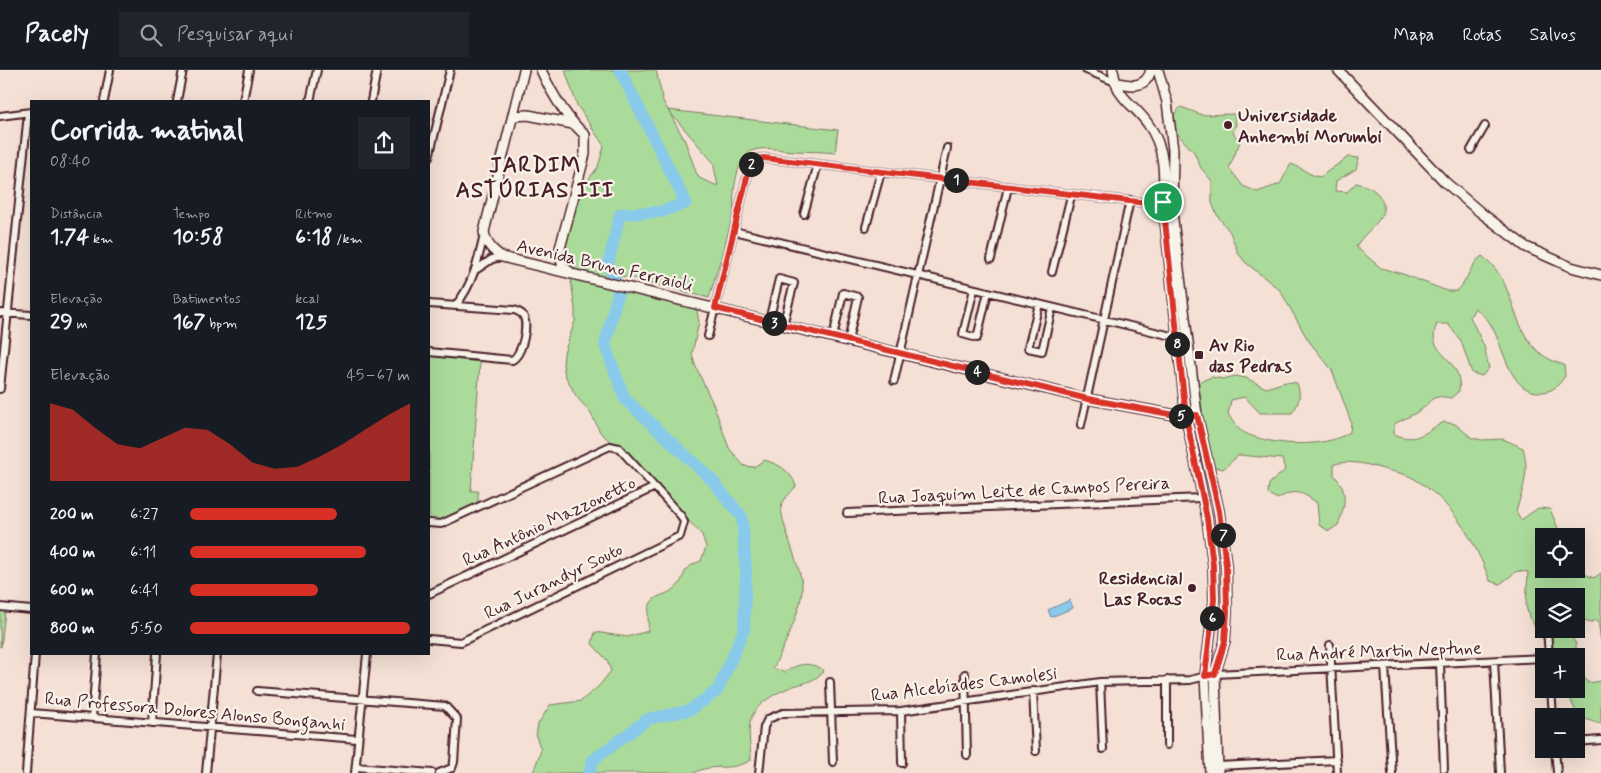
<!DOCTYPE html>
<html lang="pt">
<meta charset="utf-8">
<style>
body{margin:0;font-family:Mynerve,sans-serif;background:#20242c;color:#f1f3f6;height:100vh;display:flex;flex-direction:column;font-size:19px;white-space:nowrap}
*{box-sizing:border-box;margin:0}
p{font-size:16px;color:#9ea1a6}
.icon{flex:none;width:28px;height:28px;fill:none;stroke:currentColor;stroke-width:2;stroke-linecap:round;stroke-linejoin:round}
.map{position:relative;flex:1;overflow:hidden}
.side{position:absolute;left:30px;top:30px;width:400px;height:555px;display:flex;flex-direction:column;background:#171b24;border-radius:0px;box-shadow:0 5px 20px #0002}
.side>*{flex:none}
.tools{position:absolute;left:1535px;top:458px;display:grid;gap:10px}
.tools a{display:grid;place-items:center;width:50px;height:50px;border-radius:0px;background:#171b24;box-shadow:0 5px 20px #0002;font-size:25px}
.pin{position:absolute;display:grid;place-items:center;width:42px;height:42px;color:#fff;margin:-21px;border:2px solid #fff;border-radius:50%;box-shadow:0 1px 5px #0007}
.km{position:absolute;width:25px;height:25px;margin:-12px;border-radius:50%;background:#222;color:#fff;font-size:14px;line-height:25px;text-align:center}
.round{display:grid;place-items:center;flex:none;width:52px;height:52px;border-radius:0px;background:#20242c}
.headline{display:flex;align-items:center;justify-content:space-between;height:85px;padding:0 20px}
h1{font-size:28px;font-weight:700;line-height:38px}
.stats{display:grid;grid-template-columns:repeat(3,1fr);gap:8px;height:85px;padding:5px 20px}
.stats div{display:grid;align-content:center}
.stats b{font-size:21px;font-weight:700}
.stats small{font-size:14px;font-weight:400}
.stats p{font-size:14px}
.chart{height:140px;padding:10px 20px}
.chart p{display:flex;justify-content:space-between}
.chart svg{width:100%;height:90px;margin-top:5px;fill:#d93025;opacity:.7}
ul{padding:0 20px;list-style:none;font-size:16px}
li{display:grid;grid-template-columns:80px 60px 1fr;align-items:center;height:38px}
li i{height:12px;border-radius:6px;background:#d93025}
header{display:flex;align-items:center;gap:30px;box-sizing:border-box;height:70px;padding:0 25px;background:#171b24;border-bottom:1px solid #363941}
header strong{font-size:24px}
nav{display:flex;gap:28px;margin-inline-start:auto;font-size:18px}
.search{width:350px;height:45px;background:#20242c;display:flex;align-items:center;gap:12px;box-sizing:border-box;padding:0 18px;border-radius:0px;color:#9ea1a6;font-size:19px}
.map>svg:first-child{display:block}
.green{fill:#abdb9a;stroke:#7a7d62}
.water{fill:#89caea;stroke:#70869e}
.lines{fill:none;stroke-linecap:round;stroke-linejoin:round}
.river{stroke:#89caea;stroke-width:12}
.street-casing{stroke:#4a1f2b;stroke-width:10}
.secondary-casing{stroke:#4a1f2b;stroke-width:12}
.street{stroke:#f7f3e8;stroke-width:6}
.secondary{stroke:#f7f3e8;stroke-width:9}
.route-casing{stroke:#fff;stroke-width:10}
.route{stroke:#d93025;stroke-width:6}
.poi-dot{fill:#4a1f2b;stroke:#f7f3e8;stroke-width:2}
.labels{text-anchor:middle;stroke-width:4.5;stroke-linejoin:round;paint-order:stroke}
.poi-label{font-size:18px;font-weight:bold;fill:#4a1f2b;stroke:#f7f3e8;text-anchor:start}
.street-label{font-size:18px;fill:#4a1f2b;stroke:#f7f3e8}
.district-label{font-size:22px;font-weight:bold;letter-spacing:1px;fill:#4a1f2b;stroke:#f7f3e8}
</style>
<header>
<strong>Pacely</strong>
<div class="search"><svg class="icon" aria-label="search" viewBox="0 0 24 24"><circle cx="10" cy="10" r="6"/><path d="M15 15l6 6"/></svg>Pesquisar aqui</div>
<nav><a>Mapa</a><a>Rotas</a><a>Salvos</a></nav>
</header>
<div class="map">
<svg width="1601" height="703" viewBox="0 0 1601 703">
<rect width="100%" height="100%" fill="#f4e0d4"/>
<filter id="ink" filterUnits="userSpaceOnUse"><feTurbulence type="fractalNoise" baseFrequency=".02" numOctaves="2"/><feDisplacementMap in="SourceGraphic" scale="10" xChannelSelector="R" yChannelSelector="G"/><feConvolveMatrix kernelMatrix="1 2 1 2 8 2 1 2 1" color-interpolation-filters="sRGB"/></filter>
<g filter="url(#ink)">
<path class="green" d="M565,0H656L663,31L685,71L696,102L699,108L718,116L713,92L668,40L838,60L835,83C821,81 810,82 796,81C782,81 769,76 754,80C735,86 732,127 734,143L709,228L629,207L607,205L604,215L614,219L625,218L689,234L697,241L699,252L692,284L695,295L714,336L729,378L744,396L754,397L764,390C779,394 791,401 796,416C792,422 784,428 782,434C777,445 801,497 802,515C804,536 782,580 773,599L785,602C798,593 811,591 824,601C815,610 809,612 797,615C781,620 758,631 751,648C747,660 751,678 751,690C729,703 713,692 694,703H533L541,680L536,666L538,654L550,635L581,631L598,617L611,601L607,590L592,574L595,562L627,567L648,561C649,554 647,544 649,537C653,525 664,526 673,520C688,510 677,499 701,491L706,477L702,465L648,407L600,362L590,342L576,326L565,305L563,294L564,283L575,251V239L565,167L573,135L584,115L598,97L604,76L577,35Z
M1181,37L1202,45L1234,44L1236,54L1233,63L1240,72L1229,98L1243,116L1257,122L1280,114L1291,94C1303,98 1308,105 1320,107L1348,87L1359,88L1356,99L1336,111L1335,121L1347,122L1356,113C1367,116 1374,118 1380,127C1393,148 1364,160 1356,177L1381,198L1403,204L1447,221H1457C1469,210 1469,195 1482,186C1523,214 1505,279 1564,295L1565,306C1559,315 1553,322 1541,322C1509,324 1504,276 1491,255C1487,248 1481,243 1475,238L1470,247L1484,276L1489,298L1482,306L1472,303L1461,271L1448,254H1437C1423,285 1464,286 1459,321L1451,328C1428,323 1432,334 1416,343C1409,347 1401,350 1394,354V364C1417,374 1424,362 1444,352L1455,354L1472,368L1482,370L1503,369L1523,378C1530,401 1523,419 1516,441L1521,450L1538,438L1550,439L1561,466H1544V499H1576V494L1584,504L1594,508L1601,503V572L1598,550L1591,552L1576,548V526H1544V559H1565L1575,572L1582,604L1588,613L1601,611V654C1575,647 1576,644 1567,619H1576V586H1554L1529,547L1526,536L1528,502L1517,501L1500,514L1490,511C1475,471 1452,431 1413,408C1404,403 1393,402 1383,399C1367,394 1351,390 1334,394V405C1349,421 1345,436 1338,455L1329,461L1319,455L1317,433C1302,422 1294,418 1278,429L1268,424L1269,414L1285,400L1282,389L1239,385L1223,399L1212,396L1203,363L1204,352L1196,321L1201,311L1212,307L1223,309L1235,306L1246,308L1266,318L1286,312L1297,313C1301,325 1300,332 1292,343H1260L1245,327L1231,330L1228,344C1232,350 1236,358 1243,362C1269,376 1325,379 1350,362L1351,352L1332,300L1308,270L1280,220L1245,192L1238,183L1230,162L1217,145L1212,133V111L1201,98L1194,82L1179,66L1174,57L1173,45Z
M429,286L480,292L471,421H478V435L441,451L429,450Z
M0,541L5,542L1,577H0Z"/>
<path class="water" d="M1070,530L1073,538L1051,547L1048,540Z"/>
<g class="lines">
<path class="river" d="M589,703L593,690L648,649L690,640L718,620L744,560L746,500L742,447L711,409L625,329L605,275L619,218L608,195L620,144L660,142L686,133L620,0"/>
<defs>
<path id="street" d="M1086,0L1115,12
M104,31L110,0
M177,31L183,0
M243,31L249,0
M310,31L317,0
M371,31L377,0
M0,46L31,42
M1471,80L1485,56
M429,87L450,0
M804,144L818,94
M866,157L881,102
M734,161L1176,267
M991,189L1008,117
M477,199L492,189L502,187
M1052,202L1071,126
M974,219L963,264L977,268L988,222
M429,234L514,240C515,240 521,243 522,244C530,253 522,285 512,290L429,282
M1039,234L1028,278L1042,281L1052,238
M456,235C473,214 478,191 484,165
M0,243L31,245
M769,251L779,209L794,213L783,255
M708,266L750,95L756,89L764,88L1155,134L1163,132
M833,267L843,223L858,227L848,271
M894,311L947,78
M0,319L28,43
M1081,355L1130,130
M847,443L1202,428
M429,453L441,454L610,376L619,378L681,446L684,452L680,466L461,572L429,569
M429,524L655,417
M0,537L31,540
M1547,559L1549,586
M1330,575L1337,703
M1494,591L1500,702
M1440,594L1444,699
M1385,597L1392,703
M965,604L967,685
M830,612L833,692
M1100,612L1103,679
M1551,619L1553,646
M257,621L445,636L457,649L454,692L452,698L439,703
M1033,621L1036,681
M901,641L902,693
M31,643L357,669
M92,648L97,584
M152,653L157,584
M1576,672L1601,670
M1167,675V610
M1555,679L1557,702
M1218,696L1337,690
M356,697L432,703
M26,703L35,584
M206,703L217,584
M355,703L367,584
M759,703L764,657L768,649L783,643L901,641L1100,612L1190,610L1215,604L1544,588"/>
<path id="secondary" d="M524,0L484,162C487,175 492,180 502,187L1088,329L1186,347L1197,345
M541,0C552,24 565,47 585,65V84L559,182L563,197L570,202
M1113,0C1118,32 1132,31 1148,54C1165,77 1165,105 1163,132L1186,347L1207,448L1213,495L1214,531L1205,606L1210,703
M1158,0L1167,32L1173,80L1172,142L1197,345L1219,441L1226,495L1227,542L1225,571L1215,604L1218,703
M1338,0L1445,112L1480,142L1526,177L1571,197L1601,205
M1115,12C1130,16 1146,19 1151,0
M514,46L528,45L573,54"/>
</defs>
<use href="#street" class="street-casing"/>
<use href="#secondary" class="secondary-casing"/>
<use href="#street" class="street"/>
<use href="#secondary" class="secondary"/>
</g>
</g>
<g class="lines" filter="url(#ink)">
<defs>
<path id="route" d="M1163,132L1155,134L764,88L756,89L750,95L715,238L1088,329L1186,347L1207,448L1213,495L1214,530L1205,606L1215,604L1225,571L1227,542L1226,495L1219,441L1197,345L1186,347L1163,132"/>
</defs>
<use href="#route" class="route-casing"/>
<use href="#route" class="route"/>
</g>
<g class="poi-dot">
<circle cx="1228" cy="55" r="5"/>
<rect x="1194" y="280" width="10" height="10" rx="2.5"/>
<circle cx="1192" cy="518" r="5"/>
</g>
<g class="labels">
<g class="poi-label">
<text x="1238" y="51">Universidade<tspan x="1238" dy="21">Anhembi Morumbi</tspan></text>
<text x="1209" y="281">Av Rio<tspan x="1209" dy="21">das Pedras</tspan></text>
<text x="1182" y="514" text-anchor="end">Residencial<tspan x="1182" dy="21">Las Rocas</tspan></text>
</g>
<g class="street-label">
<text transform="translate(605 195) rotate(13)" y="6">Avenida Bruno Ferraioli</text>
<text transform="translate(1024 420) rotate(-3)" y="6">Rua Joaquim Leite de Campos Pereira</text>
<text transform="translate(549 451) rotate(-25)" y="6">Rua Antônio Mazzonetto</text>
<text transform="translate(553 511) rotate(-26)" y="6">Rua Jurandyr Souto</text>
<text transform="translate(1379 581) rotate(-2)" y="6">Rua André Martin Neptune</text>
<text transform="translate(964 614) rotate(-7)" y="6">Rua Alcebíades Camolesi</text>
<text transform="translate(195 641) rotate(5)" y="6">Rua Professora Dolores Alonso Bonganhi</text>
</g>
<g class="district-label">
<text x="535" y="102">JARDIM<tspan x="535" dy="25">ASTÚRIAS III</tspan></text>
</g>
</g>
</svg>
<div class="tools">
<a><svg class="icon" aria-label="locate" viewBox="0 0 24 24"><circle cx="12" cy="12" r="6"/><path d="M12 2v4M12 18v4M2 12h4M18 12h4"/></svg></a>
<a><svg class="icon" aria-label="layers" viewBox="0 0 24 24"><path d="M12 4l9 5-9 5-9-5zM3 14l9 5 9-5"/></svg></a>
<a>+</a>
<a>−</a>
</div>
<div class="pin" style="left:1163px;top:132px;background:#1e9e55"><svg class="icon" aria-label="arrive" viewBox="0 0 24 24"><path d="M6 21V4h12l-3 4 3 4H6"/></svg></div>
<b class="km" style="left:956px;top:110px">1</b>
<b class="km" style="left:751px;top:94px">2</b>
<b class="km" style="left:774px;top:253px">3</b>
<b class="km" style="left:977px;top:302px">4</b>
<b class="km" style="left:1181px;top:346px">5</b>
<b class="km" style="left:1212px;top:548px">6</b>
<b class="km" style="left:1223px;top:465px">7</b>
<b class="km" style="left:1177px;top:274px">8</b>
<section class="side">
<div class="headline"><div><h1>Corrida matinal</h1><p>08:40</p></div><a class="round"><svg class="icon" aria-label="share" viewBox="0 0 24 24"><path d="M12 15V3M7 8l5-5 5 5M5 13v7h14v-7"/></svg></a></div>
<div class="stats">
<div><p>Distância</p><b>1.74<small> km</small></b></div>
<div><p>Tempo</p><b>10:58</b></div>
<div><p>Ritmo</p><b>6:18<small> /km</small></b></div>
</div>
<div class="stats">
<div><p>Elevação</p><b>29<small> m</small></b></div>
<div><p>Batimentos</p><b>167<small> bpm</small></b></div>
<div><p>kcal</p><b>125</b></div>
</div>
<div class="chart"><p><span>Elevação</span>45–67 m</p>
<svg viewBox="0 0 160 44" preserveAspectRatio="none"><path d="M0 44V6L10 9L20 18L30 26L40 28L50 23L60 18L70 19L80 26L90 35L100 38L110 37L120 32L130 26L140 19L150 12L160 6V44z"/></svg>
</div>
<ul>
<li><b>200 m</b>6:27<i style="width:67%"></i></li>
<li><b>400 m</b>6:11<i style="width:80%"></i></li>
<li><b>600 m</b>6:41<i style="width:58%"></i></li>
<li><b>800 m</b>5:50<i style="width:100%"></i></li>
</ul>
</section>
</div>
